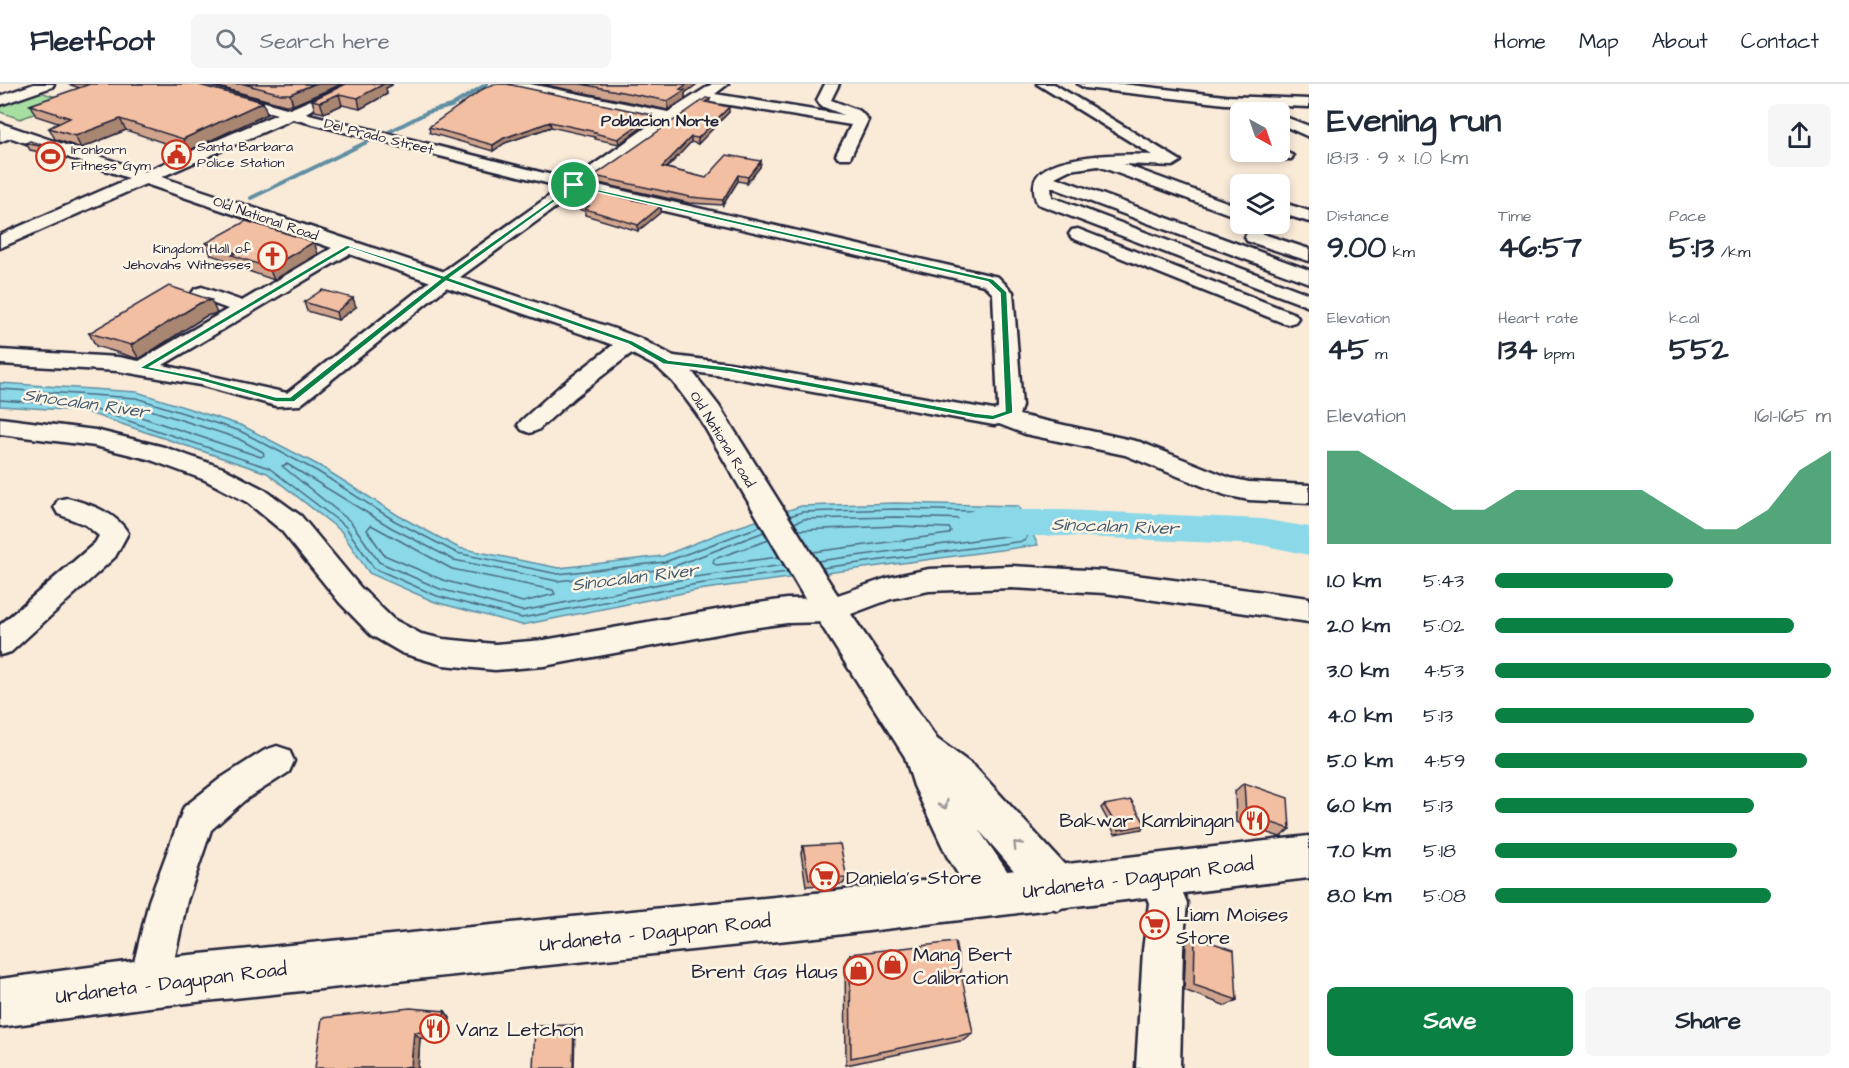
<!DOCTYPE html>
<meta charset="utf-8">
<style>
body{margin:0;font-family:"Architects Daughter",sans-serif;background:#f6f6f7;color:#1f2937;height:100vh;display:flex;flex-direction:column;font-size:22px;white-space:nowrap}
*{box-sizing:border-box;margin:0}
p{font-size:20px;color:#747a83}
.icon{flex:none;width:33px;height:33px;fill:none;stroke:currentColor;stroke-width:2;stroke-linecap:round;stroke-linejoin:round}
.map{position:relative;flex:1;overflow:hidden}
.panel{display:flex;flex-direction:column;background:#fff;width:540px}
.panel>*{flex:none}
.needle{width:39px;rotate:140deg}
.tools{position:absolute;left:1230px;top:18px;display:grid;gap:12px}
.tools a{display:grid;place-items:center;width:60px;height:60px;border-radius:9px;background:#fff;box-shadow:0 3px 9px #0003;font-size:30px}
.pin{position:absolute;display:grid;place-items:center;width:51px;height:51px;color:#fff;margin:-26px;border:3px solid #fff;border-radius:50%;box-shadow:0 2px 6px #0007}
.round{display:grid;place-items:center;flex:none;width:63px;height:63px;border-radius:9px;background:#f6f6f7}
.overview{display:flex;align-items:center;justify-content:space-between;height:102px;padding:0 18px}
h1{font-size:33px;font-weight:700;line-height:45px}
.stats{display:grid;grid-template-columns:repeat(3,1fr);gap:9px;height:102px;padding:6px 18px}
.stats div{display:grid;align-content:center}
.stats b{font-size:30px;font-weight:700}
.stats small{font-size:16px;font-weight:400}
.stats p{font-size:16px}
.chart{height:168px;padding:12px 18px}
.chart p{display:flex;justify-content:space-between}
.chart svg{width:100%;height:108px;margin-top:6px;fill:#0b8043;opacity:.7}
.action{display:flex;gap:12px;margin-top:auto;padding:12px 18px}
.action a{flex:1;height:69px;border-radius:9px;background:#0b8043;color:#fff;font-size:24px;font-weight:700;line-height:69px;text-align:center}
.action a+a{background:#f6f6f7;color:#1f2937}
ul{padding:0 18px;list-style:none;font-size:20px}
li{display:grid;grid-template-columns:96px 72px 1fr;align-items:center;height:45px}
li i{height:15px;border-radius:8px;background:#0b8043}
header{display:flex;align-items:center;gap:36px;box-sizing:border-box;height:84px;padding:0 30px;background:#fff;border-bottom:2px solid #e0e1e3}
header strong{font-size:28px}
nav{display:flex;gap:33px;margin-inline-start:auto;font-size:21px}
.search{width:420px;height:54px;background:#f6f6f7;display:flex;align-items:center;gap:15px;box-sizing:border-box;padding:0 21px;border-radius:9px;color:#747a83;font-size:22px}
main{display:flex;flex:1;min-height:0}
.map>svg:first-child{display:block}
.green{fill:#a7dea2;stroke:#64806e;stroke-width:1.5}
.water{fill:#8ad8e8;stroke:#608fa3;stroke-width:1.5}
.lines{fill:none;stroke-linecap:round;stroke-linejoin:round}
.shore{stroke:#4c6b80;stroke-width:1.5}
.stream{stroke:#608fa3;stroke-width:4}
.river{fill:#8ad8e8;fill-rule:evenodd}
.minor-casing{stroke:#22223b;stroke-width:5}
.major-casing{stroke:#22223b;stroke-width:5}
.highway-casing{stroke:#22223b;stroke-width:5}
.minor{fill:#fcf5e5;fill-rule:evenodd}
.major{fill:#fcf5e5;fill-rule:evenodd}
.highway{fill:#fcf5e5;fill-rule:evenodd}
.wall{fill:#d0a48c;stroke:#22223b;stroke-width:1.5}
.shaded-wall{fill:#a98672;stroke:#22223b;stroke-width:1.5}
.building{fill:#f2bfa3;stroke:#22223b;stroke-width:1.5}
.oneway{stroke:#9a9698}
.route{fill:#0b8043;stroke:#fff;stroke-width:1.5;fill-rule:evenodd}
.labels{text-anchor:middle;stroke-width:5;stroke-linejoin:round;paint-order:stroke}
.far-street-label{font-size:14px;fill:#22223b;stroke:#fcf5e5}
.far-poi-label{font-size:14px;fill:#22223b;stroke:#fcf5e5;text-anchor:start}
.far-quarter-label{font-size:16px;font-weight:bold;fill:#22223b;stroke:#fcf5e5}
.water-label{font-size:18px;font-style:italic;fill:#41596f;stroke:#fcf5e5}
.near-poi-label{font-size:20px;fill:#22223b;stroke:#fcf5e5;text-anchor:start}
.near-street-label{font-size:20px;fill:#22223b;stroke:#fcf5e5}
</style>
<header>
<strong>Fleetfoot</strong>
<div class="search"><svg class="icon" aria-label="search" viewBox="0 0 24 24"><circle cx="10" cy="10" r="6"/><path d="M15 15l6 6"/></svg>Search here</div>
<nav><a>Home</a><a>Map</a><a>About</a><a>Contact</a></nav>
</header>
<main>
<div class="map">
<svg width="1309" height="984" viewBox="0 0 1309 984">
<rect width="100%" height="100%" fill="#faead8"/>
<filter id="ink" filterUnits="userSpaceOnUse"><feTurbulence type="fractalNoise" baseFrequency=".0167" numOctaves="2"/><feDisplacementMap in="SourceGraphic" scale="12" xChannelSelector="R" yChannelSelector="G"/><feConvolveMatrix kernelMatrix="1 2 1 2 8 2 1 2 1" color-interpolation-filters="sRGB"/></filter>
<g filter="url(#ink)">
<path class="green" d="M40,8L69,17L20,35L0,28V22Z"/>
<path class="water" d="M0,299L137,308L243,342L320,382L399,432L459,464L559,484L663,472L723,448L801,422L896,419L1018,422L1038,461L698,506L522,541L435,518L369,489L341,447L267,389L83,327L0,322Z"/>
<g class="lines">
<path class="shore" d="M0,305L136,314L240,347L317,387L395,437L457,469L558,490L665,478L761,442
M0,316L84,322L269,384L345,442L374,484L437,512L522,534L697,500L788,488
M124,321H135L237,354L263,368L264,371L261,373L123,327L121,323Z
M790,432L802,428L896,425L1013,428L1027,453L1024,457L822,484
M794,439L804,435L896,433L1008,436L1015,447L1013,451L818,477
M371,441L452,485L553,506L555,510L523,518L443,496L384,471L367,446Z
M799,446L896,442L949,444L951,447L949,450L813,468
M764,448L667,485L557,497L454,476L392,444L287,380L282,382L351,438L379,478L440,505L522,527L695,493L784,481
M769,456L714,475L713,479L716,481L779,473"/>
<path class="stream" d="M387,49L428,28L451,22L487,0
M251,114L369,57"/>
<path class="river" d="M974,426H1065L1262,435L1309,443V471L1262,461L1065,452H974L961,448L956,439L961,430Z"/>
<defs>
<path id="minor" d="M34,0H54L52,3L0,21V12Z
M177,0H200L290,25L348,0H367L305,29L572,96L658,35L510,4L503,0H530L668,28L712,0H728L715,10L844,31L821,22L817,16L825,0H839L831,16L860,27L868,36L850,74H838L836,71L851,41L705,17L589,99L998,193L1013,208L1022,322L1019,331L1140,358L1230,394L1249,398L1309,401V419L1249,416L1225,411L1125,371L1025,350L999,340L994,341L730,293L658,283L655,278L658,273L666,271L730,279L993,326L998,325V322L993,210L984,201L578,107L452,199L300,321L276,322L200,301L118,287L0,280V266L118,273L139,277L228,225L195,213L192,209L195,205L202,203L242,217L342,158H356L358,162L356,166L163,281L287,309L438,191L562,103L293,35L0,164V151L277,30L179,3Z
M1037,0H1054L1181,77L1173,82L1123,80L1240,123V134L1098,82L1069,86L1055,93L1309,186V199L1051,103L1052,113L1309,210V223L1038,120C1034,114 1034,108 1034,102C1035,68 1128,70 1152,71Z
M1078,0H1122L1225,12L1309,15V23L1225,20L1085,4Z
M1280,31L1309,42V53L1280,40Z
M12,43L20,48L17,51L0,58V47Z
M1280,64L1293,72L1291,75H1279L1269,68H1280Z
M1280,118L1309,127V138L1280,129Z
M1078,145L1295,230L1298,234L1295,238L1288,240L1281,238L1072,154L1069,150L1072,146Z
M1254,147L1309,165V177L1247,157L1245,153L1247,149Z
M630,253L638,254L641,259L638,264L575,313L538,346L530,349L522,346L518,341L522,336L559,303L622,254Z
M0,334L95,346L164,363L223,384L265,406L301,432L360,503L393,535L421,550L443,555L495,560L544,556L745,521L787,515L829,514L887,494L929,485L1011,482L1105,487L1309,514V538L1105,509L1011,504L929,507L891,515L830,538L787,539L745,545L544,582L495,586L443,581L402,569L371,551L340,519L281,446L247,418L205,396L148,375L95,362L0,350Z
M67,414C89,420 116,428 128,449L115,473L11,568L0,571V541L95,459L99,452L86,441L58,430L54,423L58,416Z
M277,662L289,666L294,677L289,688L245,716L211,746L187,817L169,899L163,913L149,919L135,913L129,899L149,817L184,723L221,694L265,666Z
M1157,771L1170,777L1187,819L1183,866L1180,984H1136L1143,866L1149,819L1138,790L1144,777Z"/>
<path id="major" d="M0,39L615,245L639,254L675,273L691,286L719,322L835,507L937,655L974,682L1072,789L1079,804L1072,819L1057,826L1042,819L979,746L1012,794L1018,810L1012,826L996,832L980,826L947,772L914,702L905,673L811,525L697,330L673,298L657,283L621,264L597,255L0,50Z"/>
<path id="highway" d="M1309,752V794L835,851L149,923L0,943V895L149,875L835,807Z"/>
</defs>
<use href="#minor" class="minor-casing"/>
<use href="#major" class="major-casing"/>
<use href="#highway" class="highway-casing"/>
<use href="#minor" class="minor"/>
<use href="#major" class="major"/>
<use href="#highway" class="highway"/>
</g>
<path class="wall" d="M68,0H195L263,18L267,30L188,67L126,46L81,64L55,55L49,44L58,39L36,32L30,21L80,4Z
M208,0H342L293,21H285Z
M346,0H392V1L386,4L387,10L360,25L342,21L324,29L315,27L312,16Z
M541,0H697L685,9V15L668,26Z
M509,1L652,36L619,60L595,55V53L551,43L505,59L493,67L430,49L429,43Z
M710,15L709,19L729,28L698,60L691,58L667,84L706,94L761,77L760,83L747,99L738,97L723,121L689,119L594,98V92Z
M26,59L54,65L58,72L30,66Z
M562,116L661,122V128L638,147L585,131V127L562,122Z
M206,159L318,170L274,196L237,183L235,179L211,171Z
M304,218L356,223L338,236L307,227Z
M217,229L206,232L139,275L96,262L89,249Z
M1244,699L1290,745L1280,753L1236,738L1235,707Z
M1104,721L1146,741L1142,745L1115,750L1101,724Z
M803,762L847,794L843,800L806,802L801,769Z
M1195,853L1237,916L1226,922L1184,906L1186,859Z
M850,870L973,949L965,956L846,981L845,879Z
M445,927L450,934L446,956L420,954L418,984H315Z"/>
<path class="shaded-wall" d="M314,0H342L293,21L290,10Z
M375,0H392V1L386,4L387,10L360,25L358,14Z
M687,0H697L685,9V15L668,26V17L680,5Z
M339,10L342,21L324,29L320,18Z
M263,18L267,30L188,67L183,55Z
M729,23V28L698,60V54Z
M652,31V36L619,60L618,55Z
M120,35L126,46L81,64L75,52Z
M550,38L551,43L505,59L493,67V61L504,54Z
M691,53V58L662,89V83Z
M761,77L760,83L747,99L748,93Z
M738,91V97L723,121V116Z
M661,122V128L638,147V141Z
M314,158L318,170L274,196L269,184Z
M353,214L356,223L338,236L336,228Z
M211,216L217,229L206,232L139,275L131,261L200,219Z
M445,927L450,934L446,956L440,949Z
M574,941L575,945L574,984H573Z
M414,948L420,954L418,984H413L411,982Z"/>
<path class="building" d="M90,0H195L263,18L183,55L120,35L75,52L49,44L70,34L30,21Z
M244,0H314L290,10H281Z
M346,0H384L358,14L339,10L320,18L312,16Z
M494,0H507L652,31L618,55L594,49L596,48L550,38L504,54L493,61L429,43L483,5Z
M581,0H687L680,5L685,6L668,17Z
M706,14L710,15L705,18L729,23L698,54L691,53L662,83L706,94L727,71L761,77L748,93L738,91L723,116L690,113L594,92Z
M30,57L54,65L26,59Z
M578,103L661,122L638,141L585,125L589,122L562,116Z
M246,137L314,158L269,184L232,171L236,169L206,159Z
M169,202L211,216L200,219L131,261L89,249Z
M322,206L353,214L336,228L304,218Z
M1244,699L1288,714L1290,745L1246,730Z
M1131,716L1146,741L1119,746L1104,721Z
M840,760L847,794L809,795L803,762Z
M1195,853L1234,866L1237,916L1194,901Z
M955,858L973,949L851,974L850,870Z
M410,924L445,927L440,949L414,948L411,982L398,984H315L322,934Z
M574,941L573,984H533L535,942Z"/>
<defs><path id="oneway-chevron" d="M-2-3.5L2.5 0L-2 3.5" fill="none" stroke-width="1.6" stroke-linecap="round" stroke-linejoin="round" transform="scale(1.5)"/></defs>
<g class="oneway">
<use href="#oneway-chevron" transform="translate(944 721) rotate(64)"/>
<use href="#oneway-chevron" transform="translate(1017 761) rotate(-133)"/>
</g>
</g>
<path class="route" d="M574,100L993,195L1007,208L1013,329L993,336L975,334L730,288L663,280L628,260L446,197L294,318H276L201,297L139,284L347,161L444,192ZM575,103L988,198L1000,209L1005,327L993,331L975,329L730,283L668,276L633,257L450,194ZM350,164L440,195L290,313H276L202,293L150,283Z"/>
<defs>
<symbol id="civic-ring" viewBox="-11 -11 22 22"><circle r="9.5" fill="#fcf5e5" stroke="#c8321e" stroke-width="1.5"/><path d="M-.6-6.5H3V-4.5H.6V-3L4-1V1h2V6H-6V1h2V-1L-.6-3ZM-1.2 2.5V6h2.4V2.5Z" fill="#c8321e"/></symbol>
<symbol id="stadium-ring" viewBox="-11 -11 22 22"><circle r="9.5" fill="#fcf5e5" stroke="#c8321e" stroke-width="1.5"/><path d="M0-5a6.5 5 0 1 0 0 10a6.5 5 0 1 0 0-10ZM-3.5-1.8h7v3.6h-7Z" fill="#c8321e"/></symbol>
<symbol id="church-ring" viewBox="-11 -11 22 22"><circle r="9.5" fill="#fcf5e5" stroke="#c8321e" stroke-width="1.5"/><path d="M-1.2-6h2.4v3.5h3.3v2.4h-3.3V6h-2.4V-.1h-3.3v-2.4h3.3Z" fill="#c8321e"/></symbol>
<symbol id="restaurant-ring" viewBox="-11 -11 22 22"><circle r="9.5" fill="#fcf5e5" stroke="#c8321e" stroke-width="1.5"/><path d="M-5-6h1v4h1v-4h1v4h1v-4h1v5L-1.5 .5V6h-2V.5L-5-1ZM5-6V6H3V1.5H1.5Q1.5-4 5-6Z" fill="#c8321e"/></symbol>
<symbol id="supermarket-ring" viewBox="-11 -11 22 22"><circle r="9.5" fill="#fcf5e5" stroke="#c8321e" stroke-width="1.5"/><path d="M-6-5.5h2.5l.6 2H6L4.5 2H-2.5L-4.4-4H-6ZM-1.5 3.2a1.3 1.3 0 1 0 .1 0ZM3 3.2a1.3 1.3 0 1 0 .1 0Z" fill="#c8321e"/></symbol>
<symbol id="shop-ring" viewBox="-11 -11 22 22"><circle r="9.5" fill="#fcf5e5" stroke="#c8321e" stroke-width="1.5"/><path d="M-5-2.5h2.3a2.7 3.5 0 0 1 5.4 0H5L5.5 6h-11ZM-1.5-2.5h3a1.5 2.3 0 0 0-3 0Z" fill="#c8321e"/></symbol>
</defs>
<g fill-rule="evenodd">
<use href="#civic-ring" x="160" y="54" width="33" height="33"/>
<use href="#stadium-ring" x="34" y="56" width="33" height="33"/>
<use href="#church-ring" x="256" y="156" width="33" height="33"/>
<use href="#restaurant-ring" x="1238" y="720" width="33" height="33"/>
<use href="#supermarket-ring" x="808" y="776" width="33" height="33"/>
<use href="#supermarket-ring" x="1138" y="824" width="33" height="33"/>
<use href="#shop-ring" x="876" y="864" width="33" height="33"/>
<use href="#shop-ring" x="842" y="870" width="33" height="33"/>
<use href="#restaurant-ring" x="418" y="928" width="33" height="33"/>
</g>
<g class="labels">
<g class="far-street-label">
<text transform="translate(379 52) rotate(14)" y="5">Del Prado Street</text>
<text transform="translate(266 134) rotate(19)" y="5">Old National Road</text>
<text transform="translate(723 355) rotate(58)" y="5">Old National Road</text>
</g>
<g class="far-poi-label">
<text x="197" y="67">Santa Barbara<tspan x="197" dy="16">Police Station</tspan></text>
<text x="71" y="70">Ironborn<tspan x="71" dy="16">Fitness Gym</tspan></text>
<text x="251" y="169" text-anchor="end">Kingdom Hall of<tspan x="251" dy="16">Jehovahs Witnesses</tspan></text>
</g>
<g class="far-quarter-label">
<text x="660" y="42">Poblacion Norte</text>
</g>
<g class="water-label">
<text transform="translate(86 319) rotate(8)" y="6">Sinocalan River</text>
<text transform="translate(1115 442) rotate(2)" y="6">Sinocalan River</text>
<text transform="translate(635 493) rotate(-7)" y="6">Sinocalan River</text>
</g>
<g class="near-poi-label">
<text x="1234" y="743" text-anchor="end">Bakwar Kambingan</text>
<text x="846" y="800">Daniela's Store</text>
<text x="1176" y="837">Liam Moises<tspan x="1176" dy="23">Store</tspan></text>
<text x="913" y="877">Mang Bert<tspan x="913" dy="23">Calibration</tspan></text>
<text x="838" y="894" text-anchor="end">Brent Gas Haus</text>
<text x="456" y="952">Vanz Letchon</text>
</g>
<g class="near-street-label">
<text transform="translate(1138 793) rotate(-7)" y="7">Urdaneta - Dagupan Road</text>
<text transform="translate(655 848) rotate(-6)" y="7">Urdaneta - Dagupan Road</text>
<text transform="translate(171 898) rotate(-7)" y="7">Urdaneta - Dagupan Road</text>
</g>
</g>
</svg>
<div class="tools">
<a><svg class="needle" viewBox="-14 -14 28 28"><path d="M0-13l5 13h-10z" fill="#e53935"/><path d="M0 13l5-13h-10z" fill="#747a83"/></svg></a>
<a><svg class="icon" aria-label="layers" viewBox="0 0 24 24"><path d="M12 4l9 5-9 5-9-5zM3 14l9 5 9-5"/></svg></a>
</div>
<div class="pin" style="left:574px;top:101px;background:#1e9e55"><svg class="icon" aria-label="arrive" viewBox="0 0 24 24"><path d="M6 21V4h12l-3 4 3 4H6"/></svg></div>
</div>
<section class="panel">
<div class="overview"><div><h1>Evening run</h1><p>18:13 · 9 × 1.0 km</p></div><a class="round"><svg class="icon" aria-label="share" viewBox="0 0 24 24"><path d="M12 15V3M7 8l5-5 5 5M5 13v7h14v-7"/></svg></a></div>
<div class="stats">
<div><p>Distance</p><b>9.00<small> km</small></b></div>
<div><p>Time</p><b>46:57</b></div>
<div><p>Pace</p><b>5:13<small> /km</small></b></div>
</div>
<div class="stats">
<div><p>Elevation</p><b>45<small> m</small></b></div>
<div><p>Heart rate</p><b>134<small> bpm</small></b></div>
<div><p>kcal</p><b>552</b></div>
</div>
<div class="chart"><p><span>Elevation</span>161–165 m</p>
<svg viewBox="0 0 160 44" preserveAspectRatio="none"><path d="M0 44V6L10 6L20 14L30 22L40 30L50 30L60 22L70 22L80 22L90 22L100 22L110 30L120 38L130 38L140 30L150 14L160 6V44z"/></svg>
</div>
<ul>
<li><b>1.0 km</b>5:43<i style="width:53%"></i></li>
<li><b>2.0 km</b>5:02<i style="width:89%"></i></li>
<li><b>3.0 km</b>4:53<i style="width:100%"></i></li>
<li><b>4.0 km</b>5:13<i style="width:77%"></i></li>
<li><b>5.0 km</b>4:59<i style="width:93%"></i></li>
<li><b>6.0 km</b>5:13<i style="width:77%"></i></li>
<li><b>7.0 km</b>5:18<i style="width:72%"></i></li>
<li><b>8.0 km</b>5:08<i style="width:82%"></i></li>
</ul>
<div class="action"><a>Save</a><a>Share</a></div>
</section>
</main>
